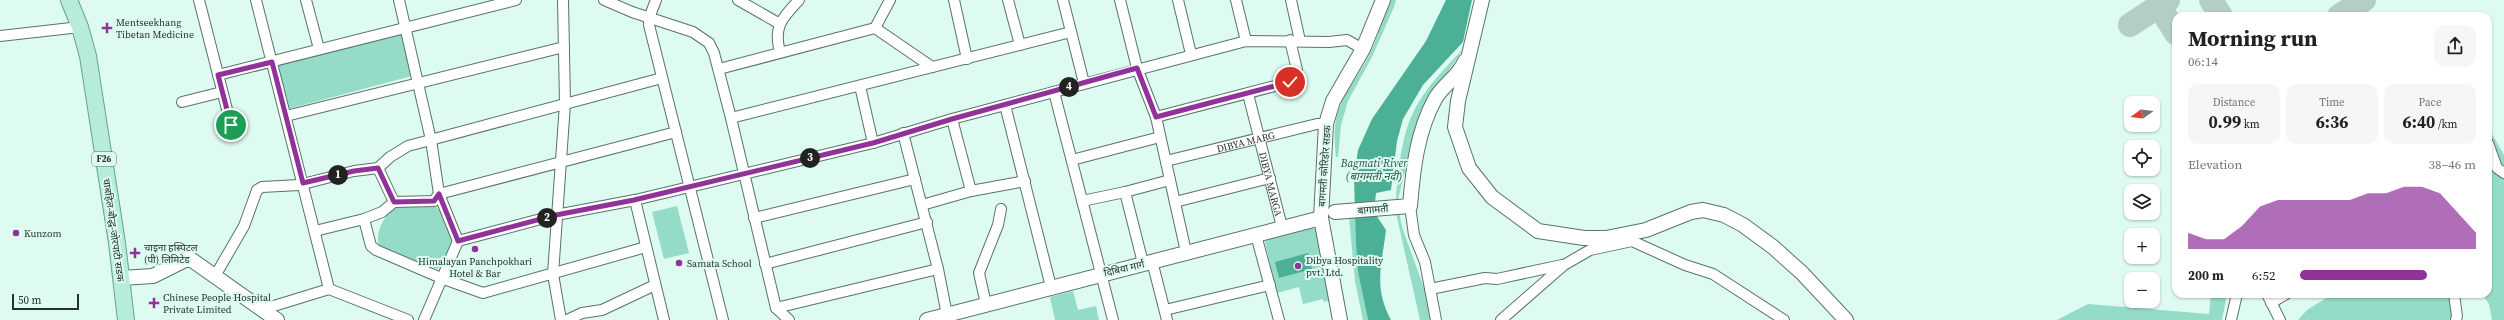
<!DOCTYPE html>
<meta charset="utf-8">
<style>
body{margin:0;font-family:"Source Serif 4","Noto Sans Devanagari",serif;background:#f6f6f6;color:#222;height:100vh;display:flex;flex-direction:column;font-size:15px;white-space:nowrap}
*{box-sizing:border-box;margin:0}
p{font-size:13px;color:#767676}
.icon{flex:none;width:22px;height:22px;fill:none;stroke:currentColor;stroke-width:2;stroke-linecap:round;stroke-linejoin:round}
.map{position:relative;flex:1;overflow:hidden}
.details{position:absolute;left:2172px;top:12px;width:320px;height:286px;display:flex;flex-direction:column;background:#fff;border-radius:12px;box-shadow:0 1px 3px #0004}
.details>*{flex:none}
.needle{width:26px;rotate:255deg}
.buttons{position:absolute;left:2124px;top:96px;display:grid;gap:8px}
.buttons a{display:grid;place-items:center;width:36px;height:36px;border-radius:8px;background:#fff;box-shadow:0 1px 3px #0004;font-size:20px}
.scale{position:absolute;left:12px;bottom:10px;width:67px;box-sizing:border-box;padding-left:4px;border:2px solid #26312e;border-top:0;font-size:11px;line-height:14px;white-space:nowrap;color:#26312e;-webkit-text-stroke:3px #defbf1;paint-order:stroke}
.pin{position:absolute;display:grid;place-items:center;width:34px;height:34px;color:#fff;margin:-17px;border:2px solid #fff;border-radius:50%;box-shadow:0 1px 4px #0007}
.km{position:absolute;width:20px;height:20px;margin:-10px;border-radius:50%;background:#222;color:#fff;font-size:11px;line-height:20px;text-align:center}
.round{display:grid;place-items:center;flex:none;width:42px;height:42px;border-radius:12px;background:#f6f6f6}
.overview{display:flex;align-items:center;justify-content:space-between;height:68px;padding:0 16px}
h1{font-size:22px;font-weight:700;line-height:30px}
.metrics{display:grid;grid-template-columns:repeat(3,1fr);gap:6px;height:68px;padding:4px 16px}
.metrics div{display:grid;align-content:center;border-radius:10px;background:#f6f6f6;text-align:center}
.metrics b{font-size:17px;font-weight:700}
.metrics small{font-size:11px;font-weight:400}
.metrics p{font-size:11px}
.chart{height:112px;padding:8px 16px}
.chart p{display:flex;justify-content:space-between}
.chart svg{width:100%;height:72px;margin-top:4px;fill:#91329b;opacity:.7}
ul{padding:0 16px;list-style:none;font-size:13px}
li{display:grid;grid-template-columns:64px 48px 1fr;align-items:center;height:30px}
li i{height:10px;border-radius:5px;background:#91329b}
.map>svg:first-child{display:block}
.green{fill:#94dcc7}
.water{fill:#4cb097}
.lines{fill:none;stroke-linecap:round;stroke-linejoin:round}
.taxiway{stroke:#b4cdc5;stroke-width:24}
.street-casing{stroke:#59726a;stroke-width:12}
.secondary-casing{stroke:#59726a;stroke-width:16}
.primary-casing{stroke:#65a391;stroke-width:18}
.street{stroke:#fff;stroke-width:10}
.secondary{stroke:#fff;stroke-width:14}
.primary{stroke:#b7ecdd;stroke-width:16}
.route-casing{stroke:#fff;stroke-width:8}
.route{stroke:#91329b;stroke-width:5}
.poi-dot{fill:#91329b;stroke:#defbf1;stroke-width:1.5}
.labels{text-anchor:middle;stroke-width:4;stroke-linejoin:round;paint-order:stroke}
.shield{fill:#defbf1;stroke:#5d6e68;stroke-width:1}
.shield-label{font-size:9px;font-weight:bold;fill:#26312e}
.poi-label{font-size:10px;fill:#26312e;stroke:#defbf1;text-anchor:start}
.street-label{font-size:10px;fill:#26312e;stroke:#defbf1}
.water-label{font-size:11px;font-style:italic;fill:#285347;stroke:#defbf1}
</style>
<div class="map">
<svg width="2504" height="320" viewBox="0 0 2504 320">
<rect width="100%" height="100%" fill="#defbf1"/>
<path class="green" d="M1388,0H1396L1394,7L1372,57L1348,101L1341,125L1338,157H1336C1330,112 1343,99 1365,63C1376,45 1382,21 1388,0Z
M404,32L412,76L288,109L276,62Z
M1464,48L1421,110L1398,199H1396C1403,120 1409,105 1464,48Z
M2488,127L2504,155V320H2492L2489,304L2482,294H2488Z
M395,203L437,207C452,234 460,242 438,269L380,249C373,231 386,217 395,203Z
M677,206L689,253L664,259L652,212Z
M1399,212L1402,227L1424,288L1430,320H1420L1396,213Z
M1356,216L1358,272L1368,320H1363L1355,281L1349,217Z
M1312,228L1317,230L1331,300L1324,302L1323,299L1303,304L1299,287L1277,293L1265,242L1268,238Z
M1073,291L1078,310L1096,306L1099,320H1055L1050,297Z
M2211,294H2227L2222,320H2057L2088,304L2209,314Z
M2333,294H2450L2453,315L2451,320H2298L2307,310Z"/>
<path class="water" d="M1446,0H1472L1463,42L1423,85L1403,119L1397,141L1391,190L1376,193L1374,212L1386,230C1382,264 1373,287 1391,320H1368L1358,272L1356,242L1354,178L1358,150L1372,119L1426,41Z
M1308,253L1312,269L1279,278L1275,262Z"/>
<g class="lines">
<path class="taxiway" d="M2211,0L2221,16
M2159,6L2176,33
M2339,16L2364,0
M2130,25L2168,0"/>
<defs>
<g id="street">
<path d="M199,0L231,125"/>
<path d="M256,0L329,289"/>
<path d="M306,0L319,49"/>
<path d="M399,0L431,140L439,194L458,241"/>
<path d="M604,0L632,12L693,32L709,43L714,53L731,118L776,308L789,320"/>
<path d="M656,0L649,18V25L723,320"/>
<path d="M738,0L780,24"/>
<path d="M954,0L967,59"/>
<path d="M1008,0L1020,45"/>
<path d="M1063,0L1084,83"/>
<path d="M1120,0L1137,68L1156,117L1186,252"/>
<path d="M1178,0L1191,54"/>
<path d="M1236,0L1246,41"/>
<path d="M1291,0L1300,41"/>
<path d="M875,28L932,67"/>
<path d="M0,36L80,27"/>
<path d="M780,52C773,27 782,18 799,0"/>
<path d="M719,69L875,28L890,0"/>
<path d="M218,75L516,0"/>
<path d="M860,86L873,143"/>
<path d="M1054,92L1113,320"/>
<path id="s1" d="M1248,94L1282,227"/>
<path d="M182,102L222,92"/>
<path d="M1005,105L1051,287"/>
<path d="M286,116L564,47"/>
<path d="M1156,117L1290,82L1297,70L1290,40"/>
<path d="M731,118L1071,32"/>
<path d="M952,119L971,191"/>
<path d="M903,133L938,269L948,320"/>
<path d="M2488,143L2497,168L2504,173"/>
<path d="M1072,160L1160,137"/>
<path id="s2" d="M1166,161L1317,124H1326"/>
<path d="M378,168L394,202"/>
<path d="M1125,192L1143,263"/>
<path d="M635,200L664,320"/>
<path d="M1082,201L1125,192L1170,180"/>
<path d="M1175,202L1270,178"/>
<path d="M922,205L971,191L1025,181"/>
<path d="M1410,206L1414,235L1425,262L1436,320"/>
<path d="M754,218L915,179"/>
<path d="M364,219L371,246L376,250L441,278L483,293L646,247"/>
<path d="M315,231L364,219L382,212L394,202L434,201L439,194L676,132"/>
<path d="M1256,235L1279,320"/>
<path d="M1152,261L1167,320"/>
<path d="M765,264L927,222"/>
<path d="M215,276L244,226L257,190L262,187L299,185L354,171L378,168L390,157L408,146L662,78"/>
<path d="M1430,289L1485,278L1497,279L1562,265"/>
<path d="M2267,294L2280,320"/>
<path d="M2454,294L2457,316L2456,320"/>
<path d="M2271,303L2286,294"/>
<path d="M986,304L979,273L998,225L1001,209"/>
<path d="M776,308L938,269"/>
<path d="M264,309L329,289L408,320"/>
<path d="M1165,310L1270,285"/>
<path d="M424,320L458,241L556,215L635,200L873,143L952,119L1246,41L1329,42L1347,40L1363,49"/>
<path d="M561,320L553,274L565,104L563,0"/>
<path d="M567,320L582,313L602,310L655,285"/>
<path d="M1501,320L1564,265L1590,250L1632,241L1685,265L1713,274L1784,320"/>
<path d="M2231,320L2237,294"/>
</g>
<path id="secondary" d="M1482,0L1458,101L1455,127L1469,168L1492,197L1538,231L1584,238H1606L1646,230L1691,212L1703,210L1724,215L1743,225L1773,247L1802,273L1846,320
M1335,212L1410,206C1413,169 1417,132 1435,99C1443,85 1459,76 1465,61
M121,278L153,276L189,258L277,320
M927,320L1321,218
M1340,320L1321,218L1326,124L1333,101L1363,49L1383,0"/>
<path id="primary" d="M69,0L80,27L88,56L117,243L126,320"/>
</defs>
<use href="#street" class="street-casing"/>
<use href="#secondary" class="secondary-casing"/>
<use href="#primary" class="primary-casing"/>
<use href="#street" class="street"/>
<use href="#secondary" class="secondary"/>
<use href="#primary" class="primary"/>
</g>
<g class="lines">
<defs>
<path id="route" d="M231,125L218,75L272,62L303,183L354,171L378,168L394,202L434,201L439,194L458,241L556,215L634,200L873,143L952,119L1137,68L1156,117L1290,82"/>
</defs>
<use href="#route" class="route-casing"/>
<use href="#route" class="route"/>
</g>
<g class="poi-dot">
<path d="M105 22h4v4h4v4h-4v4h-4v-4h-4v-4h4z"/>
<circle cx="16" cy="233" r="4"/>
<circle cx="475" cy="249" r="4"/>
<path d="M133 247h4v4h4v4h-4v4h-4v-4h-4v-4h4z"/>
<circle cx="679" cy="263" r="4"/>
<circle cx="1298" cy="266" r="4"/>
<path d="M152 297h4v4h4v4h-4v4h-4v-4h-4v-4h4z"/>
</g>
<g class="labels">
<rect class="shield" x="92" y="152" width="24" height="14" rx="3"/>
<g class="shield-label">
<text x="104" y="162">F26</text>
</g>
<g class="poi-label">
<text x="116" y="26">Mentseekhang<tspan x="116" dy="12">Tibetan Medicine</tspan></text>
<text x="24" y="237">Kunzom</text>
<text x="144" y="251">चाइना हस्पिटल<tspan x="144" dy="12">(पी) लिमिटेड</tspan></text>
<text x="1306" y="264">Dibya Hospitality<tspan x="1306" dy="12">pvt. Ltd.</tspan></text>
<text x="475" y="265" text-anchor="middle">Himalayan Panchpokhari<tspan x="475" dy="12">Hotel &amp; Bar</tspan></text>
<text x="687" y="267">Samata School</text>
<text x="163" y="301">Chinese People Hospital<tspan x="163" dy="12">Private Limited</tspan></text>
</g>
<g class="street-label">
<text dy="4" stroke="none"><textPath href="#s2" startOffset="82">DIBYA MARG</textPath></text>
<text transform="translate(1324 166) rotate(-86)" y="4">बागमती कोरिडोर सडक</text>
<text dy="4" stroke="none"><textPath href="#s1" startOffset="93">DIBYA MARGA</textPath></text>
<text transform="translate(1373 209) rotate(-5)" y="4">बागामती</text>
<text transform="translate(114 230) rotate(82)" y="4">चाबहिल-बौद्ध-जोरपाटी सडक</text>
<text transform="translate(1124 268) rotate(-13)" y="4">दिबिया मार्ग</text>
</g>
<g class="water-label">
<text x="1374" y="167">Bagmati River<tspan x="1374" dy="13">(बागमती नदी)</tspan></text>
</g>
</g>
</svg>
<div class="buttons">
<a><svg class="needle" viewBox="-14 -14 28 28"><path d="M0-13l5 13h-10z" fill="#e53935"/><path d="M0 13l5-13h-10z" fill="#767676"/></svg></a>
<a><svg class="icon" aria-label="locate" viewBox="0 0 24 24"><circle cx="12" cy="12" r="6"/><path d="M12 2v4M12 18v4M2 12h4M18 12h4"/></svg></a>
<a><svg class="icon" aria-label="layers" viewBox="0 0 24 24"><path d="M12 4l9 5-9 5-9-5zM3 14l9 5 9-5"/></svg></a>
<a>+</a>
<a>−</a>
</div>
<div class="scale">50 m</div>
<div class="pin" style="left:231px;top:125px;background:#1e9e55"><svg class="icon" aria-label="arrive" viewBox="0 0 24 24"><path d="M6 21V4h12l-3 4 3 4H6"/></svg></div>
<div class="pin" style="left:1290px;top:82px;background:#d93025"><svg class="icon" aria-label="check" viewBox="0 0 24 24"><path d="M5 12l5 5 9-10"/></svg></div>
<b class="km" style="left:338px;top:175px">1</b>
<b class="km" style="left:547px;top:218px">2</b>
<b class="km" style="left:810px;top:158px">3</b>
<b class="km" style="left:1069px;top:87px">4</b>
<section class="details">
<div class="overview"><div><h1>Morning run</h1><p>06:14</p></div><a class="round"><svg class="icon" aria-label="share" viewBox="0 0 24 24"><path d="M12 15V3M7 8l5-5 5 5M5 13v7h14v-7"/></svg></a></div>
<div class="metrics">
<div><p>Distance</p><b>0.99<small> km</small></b></div>
<div><p>Time</p><b>6:36</b></div>
<div><p>Pace</p><b>6:40<small> /km</small></b></div>
</div>
<div class="chart"><p><span>Elevation</span>38–46 m</p>
<svg viewBox="0 0 160 44" preserveAspectRatio="none"><path d="M0 44V34L10 38L20 38L30 30L40 18L50 14L60 14L70 14L80 14L90 14L100 10L110 10L120 6L130 6L140 10L150 22L160 34V44z"/></svg>
</div>
<ul>
<li><b>200 m</b>6:52<i style="width:72%"></i></li>
</ul>
</section>
</div>
